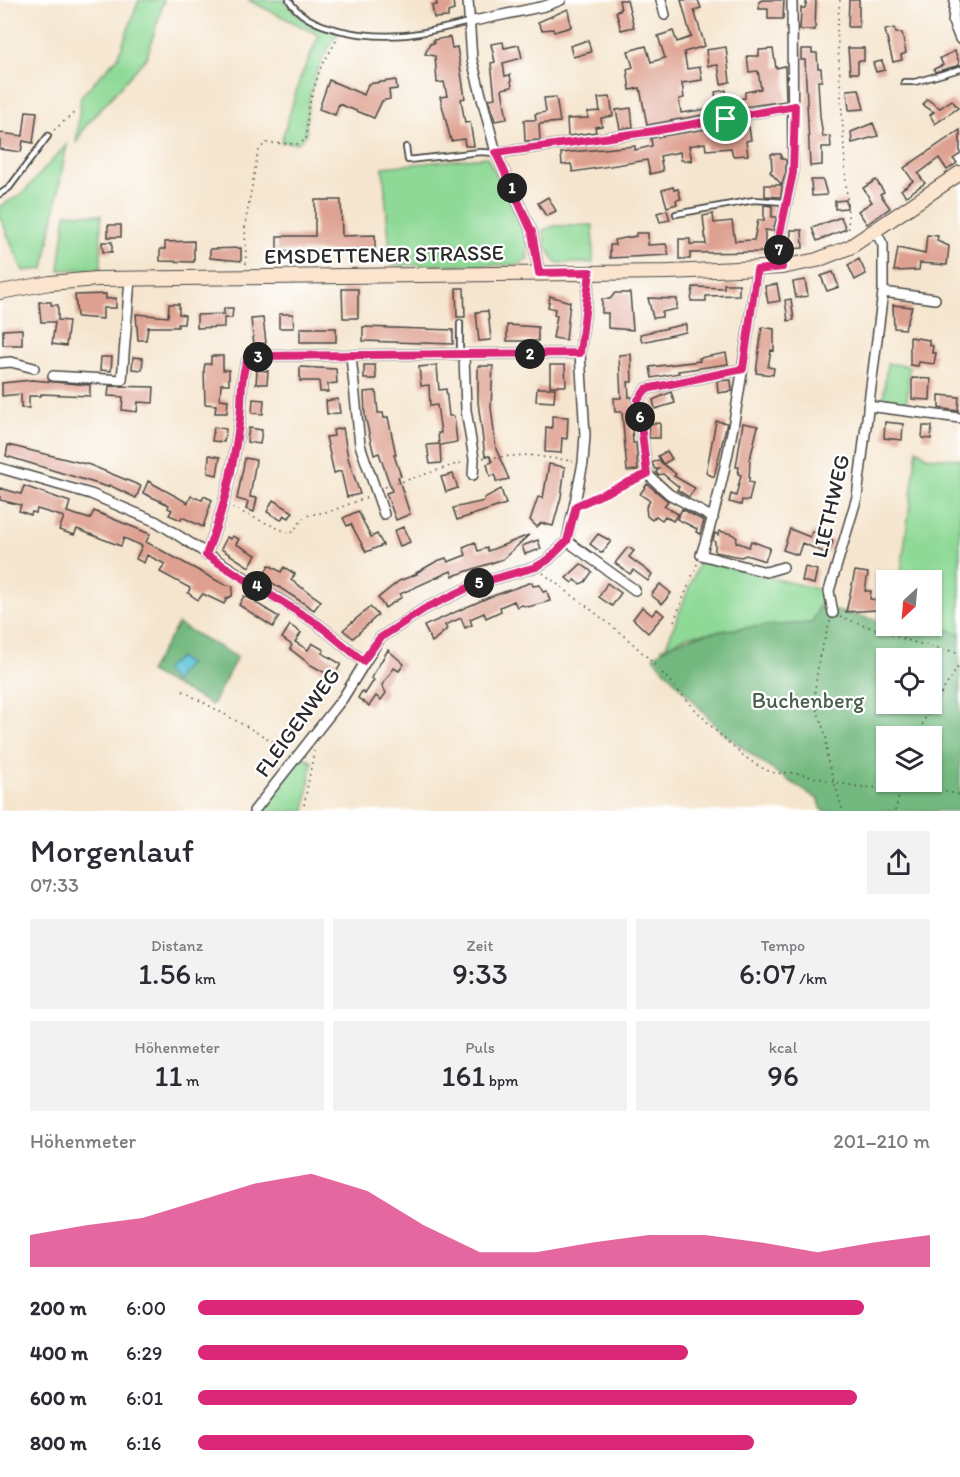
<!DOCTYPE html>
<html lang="de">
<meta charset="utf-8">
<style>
body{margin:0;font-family:Itim,sans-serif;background:#f2f2f3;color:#2b2b33;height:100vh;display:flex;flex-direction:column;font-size:22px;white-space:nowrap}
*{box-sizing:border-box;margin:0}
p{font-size:20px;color:#7c7c81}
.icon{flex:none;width:33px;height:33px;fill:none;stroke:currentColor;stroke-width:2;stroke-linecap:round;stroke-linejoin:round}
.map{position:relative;height:811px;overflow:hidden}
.details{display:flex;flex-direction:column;background:#fff;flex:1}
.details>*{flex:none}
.needle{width:39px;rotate:206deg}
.tools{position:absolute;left:876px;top:570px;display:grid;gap:12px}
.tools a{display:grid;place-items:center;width:66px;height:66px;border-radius:0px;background:#fff;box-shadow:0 2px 4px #0004;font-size:30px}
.pin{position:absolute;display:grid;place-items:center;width:51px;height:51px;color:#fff;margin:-26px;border:3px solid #fff;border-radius:50%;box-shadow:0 2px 6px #0007}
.km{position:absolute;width:30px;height:30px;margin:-15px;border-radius:50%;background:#222;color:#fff;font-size:16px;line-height:30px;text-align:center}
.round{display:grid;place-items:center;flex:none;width:63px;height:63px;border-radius:0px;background:#f2f2f3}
.overview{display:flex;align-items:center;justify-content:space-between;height:102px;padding:0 30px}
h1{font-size:33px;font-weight:600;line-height:45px}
.figures{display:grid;grid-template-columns:repeat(3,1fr);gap:9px;height:102px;padding:6px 30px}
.figures div{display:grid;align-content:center;border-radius:0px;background:#f2f2f3;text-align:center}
.figures b{font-size:30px;font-weight:600}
.figures small{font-size:16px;font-weight:400}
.figures p{font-size:16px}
.chart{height:168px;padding:12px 30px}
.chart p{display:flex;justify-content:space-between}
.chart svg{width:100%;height:108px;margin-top:6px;fill:#db2777;opacity:.7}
ul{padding:0 30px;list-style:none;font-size:20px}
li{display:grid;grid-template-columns:96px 72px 1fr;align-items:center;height:45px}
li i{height:15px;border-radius:8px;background:#db2777}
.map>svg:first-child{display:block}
.green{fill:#8fd996;stroke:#5d8260;stroke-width:1.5}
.forest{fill:#73b97f;stroke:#4f7255;stroke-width:1.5;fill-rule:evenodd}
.water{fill:#59c3d5;stroke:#427780;stroke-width:1.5}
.building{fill:#dea090}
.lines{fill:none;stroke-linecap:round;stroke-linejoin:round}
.service-casing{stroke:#494743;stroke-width:8}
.minor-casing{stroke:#494743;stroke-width:12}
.secondary-casing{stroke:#494743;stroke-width:16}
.path{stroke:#494743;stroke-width:1.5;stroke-dasharray:1.5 4.5;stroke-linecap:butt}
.service{stroke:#fff;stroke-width:4.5}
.minor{stroke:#fff;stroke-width:9}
.secondary{stroke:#fbe5cf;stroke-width:14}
.route-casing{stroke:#fff;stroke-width:12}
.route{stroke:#db2777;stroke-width:8}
.labels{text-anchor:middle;stroke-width:4.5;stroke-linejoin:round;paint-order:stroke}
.street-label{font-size:22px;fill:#2b2b2b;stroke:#fff}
.park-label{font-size:22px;fill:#495f4b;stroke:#fff}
</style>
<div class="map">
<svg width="960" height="811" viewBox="0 0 960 811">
<rect width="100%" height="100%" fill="#fff"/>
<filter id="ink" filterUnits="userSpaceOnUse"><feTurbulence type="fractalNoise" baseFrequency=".0167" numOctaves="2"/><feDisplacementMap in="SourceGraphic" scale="12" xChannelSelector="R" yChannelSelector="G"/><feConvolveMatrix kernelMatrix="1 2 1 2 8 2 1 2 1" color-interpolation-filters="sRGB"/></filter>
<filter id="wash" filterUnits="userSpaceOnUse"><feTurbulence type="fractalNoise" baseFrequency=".008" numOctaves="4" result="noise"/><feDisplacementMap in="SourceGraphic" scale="24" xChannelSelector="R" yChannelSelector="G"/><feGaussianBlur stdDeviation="1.35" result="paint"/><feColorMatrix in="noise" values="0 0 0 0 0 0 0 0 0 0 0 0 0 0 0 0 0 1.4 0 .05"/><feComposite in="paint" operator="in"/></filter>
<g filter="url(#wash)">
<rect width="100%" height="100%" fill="#f5e5ce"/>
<path class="green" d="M139,0H164L147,57L84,128L76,144L81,96L118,57Z
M248,0H285C298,20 316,27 339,33C316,62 306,99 306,135L298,143L281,142L300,79L319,35Z
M67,144L44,269L23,271L0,217V206L22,194Z
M487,157C498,180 533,236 527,260L517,265H391L383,167Z
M66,213L101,215V269L59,270Z
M593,225V263H556L547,248L543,230L554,226Z
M887,363L909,366L907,404L883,401Z
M917,449L928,457L960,459V634L932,624V580H900Z
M700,560L825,591L812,623L740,628L687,636L661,649L666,646Z
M299,754L312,762L305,811H262Z"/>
<path class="forest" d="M819,607L886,622V626L932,624L960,634V811H822L819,800L768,767L721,731L653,657C684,627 769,626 812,623ZM886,658H932V704H886ZM886,736H932V782H886Z
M178,624L237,657L212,705L149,672Z"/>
<path class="water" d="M179,658L189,664L179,673L175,683L165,672L166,667Z"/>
<g id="blocks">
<path class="building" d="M436,0H453L454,10L448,12V17L434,18L432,5H437Z
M619,0H627L634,27L621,30L616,11L621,10Z
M681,0H698L701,8L694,10L705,46L684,52L687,69L700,67L702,80L682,83L684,98L679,99L681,113L708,109L709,114L647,125L640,88L630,90L627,69L633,67L628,51L646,46L651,62L665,58L658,36L673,31L677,42L691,37Z
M762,0H784L783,19H768V9H759V2Z
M807,0H816L815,30H800L801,8H805Z
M849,0H859V27H848Z
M568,9L571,27L554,32L553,29L542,30L538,22Z
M894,28L896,33H902L906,53L901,55L902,60L893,62L885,30Z
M450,37L452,48L457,47L465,98L461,99L465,123L470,122L474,146H465L464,139L451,141L440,97L447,96L444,82L437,83L435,56L425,54L430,44L434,43L433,40Z
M588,40L591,52L573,57L570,46Z
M503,42L504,48L519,45L522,58L503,63L505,76L510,75L512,87L502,89L507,119L495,121L489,99L495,98L491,63L495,62L491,44Z
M726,47L730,82L721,84L718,65L708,66L706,50Z
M848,48H864V61H858V73H850Z
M773,49L776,68L785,66L786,101L714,111L713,101L716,100L715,92L726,90L728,101L745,98V92L761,89L758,71L749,72L747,56H759V50Z
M801,49H812V53H817L818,68H821L822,81H818L820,116L823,137L830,136L831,147H822V165L810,166L805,60H801Z
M955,51L960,65L935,72L934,69L943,65L940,58Z
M882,61L885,70L876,72L873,63Z
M329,80L364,95L368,84L396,80L397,89L389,90L390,99L382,101L374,118L339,104L335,115L319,109Z
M859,89L864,109L849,110L847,90Z
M556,97L560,122L539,124L540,140L525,141L524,120H536L535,114L546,112L544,98Z
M610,97L613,116L601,118L602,126L595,127L596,132L568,136L567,119L588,118V112L600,111L598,98Z
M927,99L940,108L952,100L958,108L935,124L930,115L934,112L923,105Z
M631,108L633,127L620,129L616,110Z
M26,111L37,112L33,143L23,141L21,152L0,149V133L23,136Z
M873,123L878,136L852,143L851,132Z
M725,126L726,131L749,127L751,140L746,141L748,155L733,156L731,148L706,150L705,143L689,146L692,161L681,160L680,152L660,156L663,171L650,174L647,160L573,172L571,164L562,165L561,153L635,146V150L652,146L651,138Z
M960,130V154L953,159L957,163L947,170L939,158L918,174L925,183L906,196L901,190L913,181L904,168Z
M771,154H781V158L786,160V172L782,185L770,172L772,169Z
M811,180H823L827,195L812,196Z
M876,180L884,192L880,194L890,208L867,224L858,211L872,202L863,188Z
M765,185H782L781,197L765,196Z
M673,187L674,190L678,189L681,199L676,200L677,204L667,207L662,190Z
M548,197L556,211L546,216L538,203Z
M315,200H341L342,236L375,235V251H277V236H315Z
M846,200L847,208L835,209V201Z
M764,205L772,206V217H777L773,231L765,230V252L690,253V259H679V239H690V244H706L703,216L713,214L714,223L732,221L735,241L754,240L758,220H764Z
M667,210L670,220L660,222L657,213Z
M841,217L846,229L817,241L812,228Z
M108,225H121V237H108Z
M791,230H802L803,248L790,249Z
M636,233H648V245L666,244L669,255L610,258V245H615L614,240L636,236Z
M927,235L938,236L937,241L949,246L947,265L920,263L919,270L894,271L898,248L925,254Z
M194,241V262L160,261V249H165V242Z
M102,242H112V252H103Z
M241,248V261L210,258V249Z
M859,259L866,274L855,280L848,265Z
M833,272L839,287L827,291L821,276Z
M805,280L808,296L796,298L793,282Z
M724,284H739V295L706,296V301H691L693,287L724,288Z
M777,284L780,301L768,303L765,286Z
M456,288H464L465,317H457Z
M342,289H358V318H343Z
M615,293H630L633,330L608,328V313H602V299H610Z
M106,294V299L116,298V308H103V319L77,317L75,295Z
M550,296L570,302L566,340L553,338L557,316L554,315L555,309L548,307Z
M648,298L677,299V309L662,312V317L653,318Z
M791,299L794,320L788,321L785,300Z
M39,302H51V305H58V320L69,321L66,346L52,344L55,322H41Z
M169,304H179V314L185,315L184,324H178V327H148L146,340H138L136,314L168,317Z
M893,305L912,307L905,329L894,328Z
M224,308H233L232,318H224V327L197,328V315L224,314Z
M488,311L491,340L479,341L476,312Z
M279,314H293L294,328H279Z
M263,318L266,343L254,345L251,319Z
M686,324V332L642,342L640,334Z
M507,325L538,327V341H507Z
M363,327L453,330V344L363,341Z
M762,327L774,329V351L771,350L768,367L774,368L773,375L756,373Z
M300,328H336V342H300Z
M22,329V345H3V330Z
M910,337L929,340V345L933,346L932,353H936L934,364L919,362L918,366L910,365Z
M726,353L728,364L678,371L679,373L652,378L650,367L700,361L699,358Z
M631,354L632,382H628L629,397H632L634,424H631L632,429L633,443H636L638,470L627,471L622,412H615L614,398H621L619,355Z
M211,356H223V370H229V384H221L220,399L228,400L227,413H215L216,405L205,404L204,369L205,364H211Z
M101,357H112L111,371L100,370Z
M133,357L143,358L142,370L132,369Z
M364,365H375L376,379H364Z
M437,365L439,390L446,389L449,416H454L457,442L440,445L441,463L430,464L427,445L439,444L438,433H441L437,405L430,406L429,385L421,386L419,367Z
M550,365H565L566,386H550Z
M478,366H493L491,407L496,449L509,479L500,481H496L495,475L490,476L487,464L492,462L490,456H485L478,402Z
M300,367L336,369L337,383L328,384V392H320L319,381H300Z
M257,370L268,371L267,384H256Z
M912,378L931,379L930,400L912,399Z
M32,380L90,385V396L41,394V396H29V408H21V394L2,396V383Z
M731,380L732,391L718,393L717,381Z
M109,386L154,387L153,403L138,402L137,412L122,410L123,397L108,396Z
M537,388H555L554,402L536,401Z
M376,391L378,413H383L384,418L388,417L396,455H394L401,476L398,477L410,514L396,520L386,493L392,491L379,453L374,455L365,416L364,392Z
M671,392L675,403L655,409L653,400Z
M939,395L959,397L958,411L939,408Z
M253,399L264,400L263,414L252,413Z
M338,399L340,413L327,414L326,401Z
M552,416L568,417L567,439L562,438L561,453L545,452L546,427L552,428Z
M716,421L727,423L714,477L706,473Z
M885,422L903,424L902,440L884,438Z
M660,423V438H649L648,424Z
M743,423L758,426L750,459L749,482L753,483L749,501L742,500L741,505L729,502L731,494L736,496L741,475L738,474L739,467H736Z
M923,426H932L931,439L922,438Z
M214,427L226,429L224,442L212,441Z
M249,428L262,430L260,444L247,442Z
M343,428L348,458L360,494L347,497L341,471L334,473L326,437L334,436L333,430Z
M8,445L90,465L141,486L136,498L109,485L108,487L6,456Z
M667,451L672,459L663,464L658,456Z
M209,455L220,457L217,475L208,473Z
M245,458L256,460L250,497L257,498L254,512L246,509L248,502L237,499Z
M658,460L676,474L674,476L695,488L689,497L677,490L679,487L663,474L658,475L656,472L659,469H655L652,463Z
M549,464L565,467L561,497L553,526L541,523L537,527L530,520L538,497L543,498Z
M453,474L458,488L446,492L441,477Z
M148,481L188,503L191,496L202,500L204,496L212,500L203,527L182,517L181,520L169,515L172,510L168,508L169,505L143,493Z
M647,484L668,501L664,506L678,514L673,521L665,516L662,520L656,516L652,520L647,516L646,507L650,501L640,494Z
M24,486L70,502L67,512L90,519L94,511L150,534L146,542L223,584L233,586L232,596L227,598L224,604L203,594L198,600L188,593L190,588L160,572L165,564L147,555L144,563L136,559L142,546L124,538L121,546L118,545L77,529L74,535L59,530L64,517L37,509L36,513L32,512L31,515L19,511L21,505L0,500V488L21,494Z
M501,489L506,504L457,520L453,508L485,501L484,498Z
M273,500L293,512L289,518L284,515L281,520L267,512Z
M682,509L704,521L700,534L696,532L697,529L677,519Z
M358,511L371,537L377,534L383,545L366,552L351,524L347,526L343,518Z
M403,527L410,542L400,546L394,531Z
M790,529L810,537L812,532L820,533L819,536L833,541L830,548L826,553L802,543L798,555L783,550Z
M719,531L732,534L737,538L736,542L749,547L751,541L770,548L765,561L746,555L741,557L715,552V542L713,540L715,533L718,535Z
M598,534L611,541L602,553L590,544Z
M529,535L503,559L453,576L451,571L400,594L402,597L385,608L378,598L399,581L417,574L416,573L437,561L446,558L448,562L466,555L463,547L475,542L478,551L487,548L488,551Z
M232,536L239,539L236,544L256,555L249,567L221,549L227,537L231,539Z
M538,540L541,549L525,554L522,546Z
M628,547L634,551L629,557L652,574L648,581L633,570L630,574L615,563Z
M581,564L592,572L585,582L580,584L575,580L572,583L566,578Z
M269,565L281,572L284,567L295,574L291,580L321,601L314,610L263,577Z
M805,567L817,570L814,584L802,581Z
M855,571L868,573L865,591H871L870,599L878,600L876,610L846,612Z
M532,582L533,586L540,585L543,592L547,591L550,601L528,607L522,605L517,607L514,601L500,607L501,611L486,618L484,613L470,619L472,625L465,628L461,618L445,625L447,629L432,642L424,626L487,598Z
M607,583L621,593L612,606L599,597Z
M660,584L671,593L662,604L651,595Z
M244,596L257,601L256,603L279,617L273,627L239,605Z
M370,607L378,615L353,638L343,630Z
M642,607L652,615L657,609L664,615L648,633L633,619Z
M290,625L301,633L295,642L308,650L312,643L324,650L322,653L341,664L335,674L331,671L329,675L311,665L290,649L292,645L282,638Z
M388,650L404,664L399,671L394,668L382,685L386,693L381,700L376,696L369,706L358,698L362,691L365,694L374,680L371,678Z"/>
</g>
</g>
<g filter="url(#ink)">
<use href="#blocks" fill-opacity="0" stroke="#494743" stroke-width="1.5"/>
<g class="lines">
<defs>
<path id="service" d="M289,0C307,32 371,38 405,35C426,33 448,27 469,22
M904,82H915L960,69
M406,147L408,160L480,152L496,153
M0,194L9,188L48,136
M676,214L754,200L785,202
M460,353V323"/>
<path id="minor" d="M468,0L472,60L496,153L532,232L539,273
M661,0L665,15
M955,0L953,22L960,39
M469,22L545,6L561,0
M496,153L654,131L794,106
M782,267L778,242L793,173L792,0
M757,270C743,365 732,463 701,555L766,572L783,567
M883,292L935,299
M351,356L360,445L384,514
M464,356L466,410L474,459L473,475
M0,363L11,362L34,368
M53,376L122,380L130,279
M868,406L960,418
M0,468L91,494L157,522L319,625L363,661
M713,518L669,494L647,474L638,400L646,389L743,369
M567,541L635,590
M206,555C224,509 232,474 239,425C243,403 239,382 247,361L258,356L580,353
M833,613L829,591L857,497L883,292V245L876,232
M254,811L343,698L380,638L424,609L476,584L536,567L548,560L567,541L583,463L585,435L580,353L590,272"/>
<path id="secondary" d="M0,292L50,283L97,279L669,272L782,267L817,260L850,247L960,173"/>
</defs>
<use href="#service" class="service-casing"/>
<use href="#minor" class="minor-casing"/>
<use href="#secondary" class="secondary-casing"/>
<path class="path" d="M840,0L837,28L849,233
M54,130L76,111
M246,264L245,225L258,152L265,143L297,144L306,140L308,109L320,69L338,38
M483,458L528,455L573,461
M385,487L463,462
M585,502L638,478
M232,508L291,534L305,516L331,511L368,497
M543,573C580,602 621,630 653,663C679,690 739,765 775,773C781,774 787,772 793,773C817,777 840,785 865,787C900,789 925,785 960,795
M840,617L916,643L960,653
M674,621L697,564
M830,621L819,658L815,690L816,707L826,736L827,759L843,811
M183,691L290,751
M918,736L924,720L960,664
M303,811L314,751
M895,811L903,782"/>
<use href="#service" class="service"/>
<use href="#minor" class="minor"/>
<use href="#secondary" class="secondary"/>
</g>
</g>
<g class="lines" filter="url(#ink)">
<defs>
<path id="route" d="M795,106L793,173L778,242L782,267L757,270L743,369L646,389L638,400L647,474L576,506L567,541L548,560L536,567L476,584L424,609L380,638L363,661L319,625L206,555C224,509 232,474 239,425C243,403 239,382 247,361L258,356L580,353L590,272L539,273L532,232L496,153L654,131Z"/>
</defs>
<use href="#route" class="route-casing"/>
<use href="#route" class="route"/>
</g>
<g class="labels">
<g class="street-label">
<text transform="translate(384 254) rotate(-1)" y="8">EMSDETTENER STRASSE</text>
<text transform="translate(830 506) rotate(-77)" y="8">LIETHWEG</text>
<text transform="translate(297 722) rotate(-54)" y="8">FLEIGENWEG</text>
</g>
<g class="park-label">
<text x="808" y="708">Buchenberg</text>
</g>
</g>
</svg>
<div class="tools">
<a><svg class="needle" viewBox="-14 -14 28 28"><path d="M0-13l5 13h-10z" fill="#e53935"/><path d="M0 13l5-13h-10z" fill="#7c7c81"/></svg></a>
<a><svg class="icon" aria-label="locate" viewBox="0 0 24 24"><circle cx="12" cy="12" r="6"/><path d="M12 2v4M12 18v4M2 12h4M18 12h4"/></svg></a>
<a><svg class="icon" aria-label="layers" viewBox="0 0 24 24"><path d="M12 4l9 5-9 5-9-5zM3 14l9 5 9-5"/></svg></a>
</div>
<div class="pin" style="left:726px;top:119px;background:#1e9e55"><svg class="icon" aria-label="arrive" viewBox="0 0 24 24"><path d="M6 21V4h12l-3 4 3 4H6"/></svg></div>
<b class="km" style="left:512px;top:188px">1</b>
<b class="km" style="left:530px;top:354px">2</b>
<b class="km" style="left:258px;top:357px">3</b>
<b class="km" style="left:257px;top:586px">4</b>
<b class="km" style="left:479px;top:583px">5</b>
<b class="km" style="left:640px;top:417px">6</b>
<b class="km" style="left:779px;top:250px">7</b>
</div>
<section class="details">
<div class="overview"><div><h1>Morgenlauf</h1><p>07:33</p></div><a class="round"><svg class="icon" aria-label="share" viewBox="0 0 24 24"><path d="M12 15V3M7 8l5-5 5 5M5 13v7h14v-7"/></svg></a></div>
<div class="figures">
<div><p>Distanz</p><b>1.56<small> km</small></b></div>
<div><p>Zeit</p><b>9:33</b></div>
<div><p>Tempo</p><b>6:07<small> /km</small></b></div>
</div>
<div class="figures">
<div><p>Höhenmeter</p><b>11<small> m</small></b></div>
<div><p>Puls</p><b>161<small> bpm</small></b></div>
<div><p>kcal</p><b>96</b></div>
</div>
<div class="chart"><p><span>Höhenmeter</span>201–210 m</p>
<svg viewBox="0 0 160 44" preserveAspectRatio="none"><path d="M0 44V31L10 27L20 24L30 17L40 10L50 6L60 13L70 27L80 38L90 38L100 34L110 31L120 31L130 34L140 38L150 34L160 31V44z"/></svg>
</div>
<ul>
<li><b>200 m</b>6:00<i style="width:91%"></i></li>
<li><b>400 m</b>6:29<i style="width:67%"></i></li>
<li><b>600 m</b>6:01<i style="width:90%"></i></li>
<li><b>800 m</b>6:16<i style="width:76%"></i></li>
</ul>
</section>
